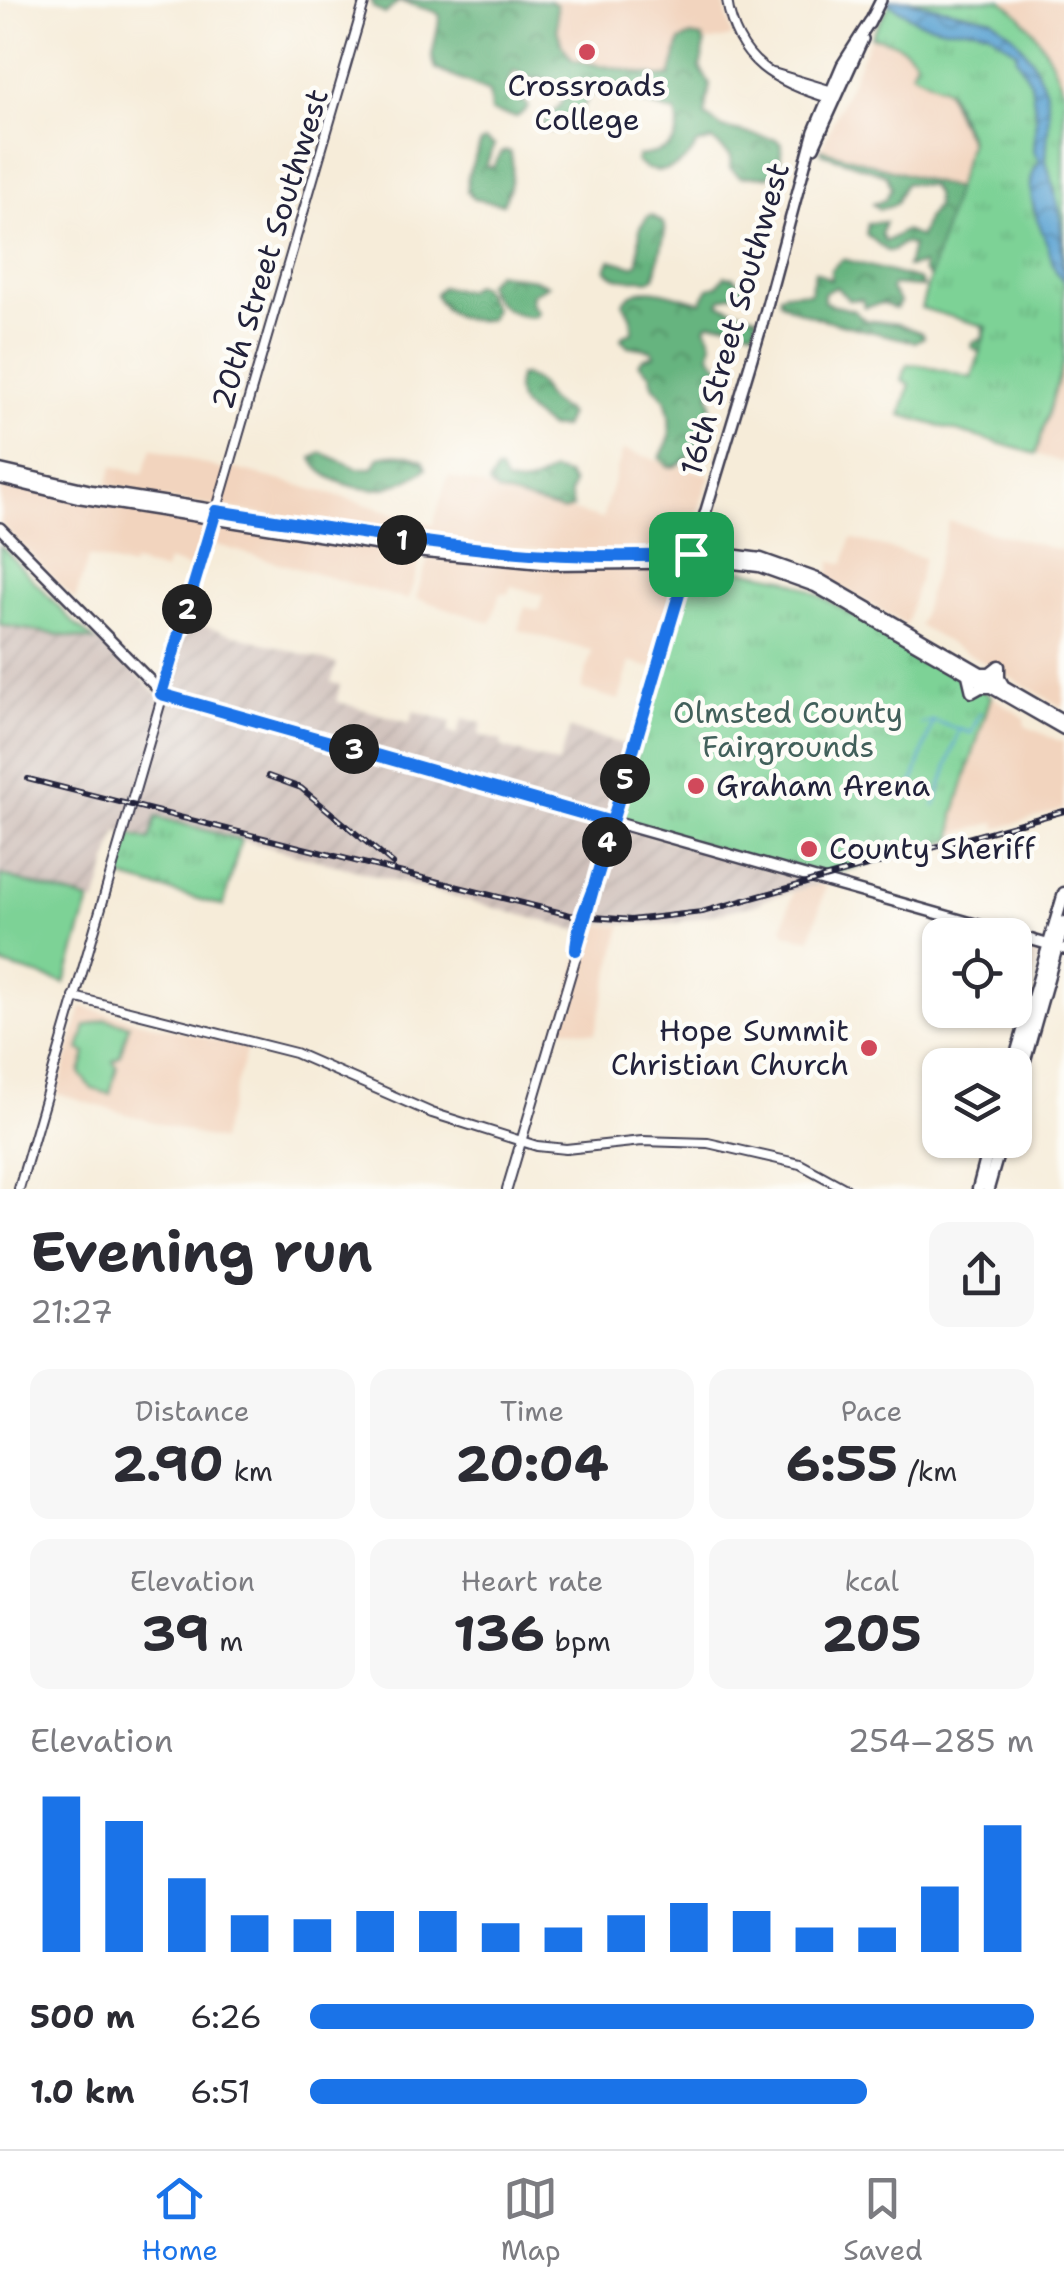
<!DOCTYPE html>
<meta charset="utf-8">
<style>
body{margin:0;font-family:"Shantell Sans",sans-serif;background:#f7f7f7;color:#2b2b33;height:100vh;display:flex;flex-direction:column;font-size:38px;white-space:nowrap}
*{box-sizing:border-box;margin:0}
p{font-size:32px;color:#7c7c81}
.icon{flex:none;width:55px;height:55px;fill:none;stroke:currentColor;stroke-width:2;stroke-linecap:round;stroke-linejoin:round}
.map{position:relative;height:1189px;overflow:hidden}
.panel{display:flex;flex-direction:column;background:#fff;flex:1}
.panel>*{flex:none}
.controls{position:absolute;left:922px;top:918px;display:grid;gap:20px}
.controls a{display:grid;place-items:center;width:110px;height:110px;border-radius:20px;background:#fff;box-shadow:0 2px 8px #0004;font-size:50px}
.pin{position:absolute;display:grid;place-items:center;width:85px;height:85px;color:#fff;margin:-42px;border-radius:20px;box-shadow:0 5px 15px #0006}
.km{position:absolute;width:50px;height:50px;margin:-25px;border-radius:50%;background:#222;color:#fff;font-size:28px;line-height:50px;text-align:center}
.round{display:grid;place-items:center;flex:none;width:105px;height:105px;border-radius:20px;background:#f7f7f7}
.summary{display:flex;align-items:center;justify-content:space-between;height:170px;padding:0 30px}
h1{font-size:55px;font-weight:700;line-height:75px}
.metrics{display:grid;grid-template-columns:repeat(3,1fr);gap:15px;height:170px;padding:10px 30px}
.metrics div{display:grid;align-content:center;border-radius:20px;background:#f7f7f7;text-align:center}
.metrics b{font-size:50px;font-weight:700}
.metrics small{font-size:28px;font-weight:400}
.metrics p{font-size:28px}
.chart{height:280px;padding:20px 30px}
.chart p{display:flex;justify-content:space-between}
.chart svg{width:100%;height:180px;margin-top:10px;stroke:#1a73e8;stroke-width:6}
ul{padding:0 30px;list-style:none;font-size:32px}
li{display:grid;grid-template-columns:160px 120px 1fr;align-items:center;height:75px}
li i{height:25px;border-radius:12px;background:#1a73e8}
.menu{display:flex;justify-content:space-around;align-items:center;height:140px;border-top:2px solid #e1e1e2;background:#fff;font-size:28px;color:#7c7c81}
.menu a{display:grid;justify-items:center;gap:5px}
.menu .active{color:#1a73e8}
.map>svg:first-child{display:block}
.built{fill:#f2d4be}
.industrial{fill:url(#industrial-furrows)}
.grass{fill:#7dd296;stroke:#507a68;stroke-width:2.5}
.forest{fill:url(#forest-crowns);stroke:#446b5d;stroke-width:2.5}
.park{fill:url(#park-tufts);stroke:#507a68;stroke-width:2.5}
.water{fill:url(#water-waves);stroke:#406387;stroke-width:2.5}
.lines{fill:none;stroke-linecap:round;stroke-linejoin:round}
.stream{stroke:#5da4d3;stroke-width:2.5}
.tertiary-casing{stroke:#424053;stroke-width:12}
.secondary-casing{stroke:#424053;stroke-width:14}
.primary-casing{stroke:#424053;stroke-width:15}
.tertiary{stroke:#fff;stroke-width:8}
.secondary{stroke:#fff;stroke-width:9}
.primary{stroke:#fff;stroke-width:10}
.rail-casing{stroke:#22223b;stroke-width:6}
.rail{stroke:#fdfcf7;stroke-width:2.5;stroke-dasharray:8;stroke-linecap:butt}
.route-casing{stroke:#fff;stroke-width:20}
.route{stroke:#1a73e8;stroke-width:12}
.poi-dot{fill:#d1495b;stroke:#fdfcf7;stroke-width:4}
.labels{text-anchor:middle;stroke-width:9;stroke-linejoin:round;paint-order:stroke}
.poi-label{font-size:30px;fill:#22223b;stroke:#fdfcf7;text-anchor:start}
.street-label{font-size:30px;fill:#22223b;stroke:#fdfcf7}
.park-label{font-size:30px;fill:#42605b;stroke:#fdfcf7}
</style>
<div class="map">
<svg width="1064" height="1189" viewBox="0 0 1064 1189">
<defs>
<pattern id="industrial-furrows" width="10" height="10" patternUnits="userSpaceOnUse" patternTransform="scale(2.5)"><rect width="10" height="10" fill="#cfc0ba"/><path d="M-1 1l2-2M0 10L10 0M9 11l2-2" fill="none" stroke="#b1a5a1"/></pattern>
<pattern id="forest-crowns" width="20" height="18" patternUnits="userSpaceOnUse" patternTransform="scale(2.5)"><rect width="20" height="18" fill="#66b47f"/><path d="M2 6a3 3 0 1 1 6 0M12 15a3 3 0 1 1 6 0" fill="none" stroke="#549269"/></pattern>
<pattern id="park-tufts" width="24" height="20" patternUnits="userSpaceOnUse" patternTransform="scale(2.5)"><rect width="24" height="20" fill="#7dd296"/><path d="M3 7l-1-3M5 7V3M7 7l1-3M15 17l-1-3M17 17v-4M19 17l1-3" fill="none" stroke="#6cb482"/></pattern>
<pattern id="water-waves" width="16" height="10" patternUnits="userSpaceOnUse" patternTransform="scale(2.5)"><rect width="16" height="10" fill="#5da4d3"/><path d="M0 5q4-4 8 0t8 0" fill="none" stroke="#4c85ac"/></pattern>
</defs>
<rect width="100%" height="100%" fill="#fdfcf7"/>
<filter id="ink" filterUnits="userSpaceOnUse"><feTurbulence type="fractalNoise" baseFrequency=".01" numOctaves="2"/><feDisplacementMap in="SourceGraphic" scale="20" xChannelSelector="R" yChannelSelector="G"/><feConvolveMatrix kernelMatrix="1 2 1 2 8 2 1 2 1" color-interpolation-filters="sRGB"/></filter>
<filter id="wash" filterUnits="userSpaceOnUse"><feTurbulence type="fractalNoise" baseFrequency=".0048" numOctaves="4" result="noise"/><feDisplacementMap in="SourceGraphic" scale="40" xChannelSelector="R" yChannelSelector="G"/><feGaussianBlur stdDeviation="2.25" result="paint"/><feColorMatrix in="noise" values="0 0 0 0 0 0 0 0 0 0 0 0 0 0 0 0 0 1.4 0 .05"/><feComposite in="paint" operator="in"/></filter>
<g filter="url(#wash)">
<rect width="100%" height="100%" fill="#f6ecd9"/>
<path class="built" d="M401,0H723L732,37L704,43L684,112L444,12Z
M1001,0H1064V93L1056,69L1040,39L1023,18Z
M871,37L885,39L912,54L916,61L911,72L951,92L970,140L955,192L819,153Z
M1064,360V463L1036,454Z
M152,448L227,471L229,467L332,494L433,525L448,476L602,519L623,450L710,475L686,549L605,554L461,545L138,495V490L107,485L113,466L143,474Z
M0,482L208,521L194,569L167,561L164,571L133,563L131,568L89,556L75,600L0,523Z
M949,521L1064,551V708L919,626Z
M216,522L422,555L408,600L210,543Z
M851,538L924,558L906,625L827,579L832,561L844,564Z
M428,558L548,567L682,568L652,668L630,662L619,700L581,689L592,651L518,630L525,607L539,611L543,595L511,586L508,594L500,593L491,623L416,598Z
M991,696L1025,718V726L1064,743V809L996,829L997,822L953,834L954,815Z
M820,884L826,886L811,939L786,934L783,927L793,892Z
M589,924L622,926L595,1033L559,1027Z
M1016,942L1041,949L1027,1000L1015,996Z
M82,1007L247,1048L220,1141L57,1094Z"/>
<path class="industrial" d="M187,621L337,664L331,682L340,685L336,701L410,723L414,711L451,722L448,732L457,735L463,718L482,723L479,735L502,741L501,747L558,764L570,729L629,746L607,823L820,884L761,900V903L672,924L584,923L581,931L157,817L150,840L117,831L96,903L0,875V625L105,642L162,699Z"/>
<path class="grass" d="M0,545L75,624L95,641L0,625Z
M0,875L90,901L65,983L0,964Z
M106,1019L129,1025L120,1056L113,1061L117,1066L110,1094L92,1089L80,1073L86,1053L79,1050L86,1026Z"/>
<path class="forest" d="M371,0L550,1L557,5V29L562,45L573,60L656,76L670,77L680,41L691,36L702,38L705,45L700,68L710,84L705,116L723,128L777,140L782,144L780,163L769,176L741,177L730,168L731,156L712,140L696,145C687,167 654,181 636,161L638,156C663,153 685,146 676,113L603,91L589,95L573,130L551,131L541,124L560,105L566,91C557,72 545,84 529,78C524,76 520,72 514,71L507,86L509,94L526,103L528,108L517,117L491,112L489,92L436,69L432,56L440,16L436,12L399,1L385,14L373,7Z
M936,44L1015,223L981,353L972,348V343L983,338V327L923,271V264L907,267L912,245L902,243L893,251H887L866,234L868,223L885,222L881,234L885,242L904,231L920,237L927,218L936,206L935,193L930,186L906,183C892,199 906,205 879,209L873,204L885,200L891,188L887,175L821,153V149L959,190L971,144C953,111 941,82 936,44Z
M485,140L494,145L486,166L493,167L501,153L506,151L510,152C516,168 510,190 503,204L474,199L467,192L468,175L481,142Z
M652,215L663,223L665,231L655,276L651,280C634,277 619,285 606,269L610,260L633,266L638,263L640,227L648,216Z
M843,259L920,280L923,287L892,285L891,290L900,302L896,309L883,303L864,307L862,299L849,300L836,287L824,293V302L854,311L865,320L897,324L922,333L924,337L915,342C885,334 800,318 780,301V295L785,292L810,293L815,271L831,280V269Z
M496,273L533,279L548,285L532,294L531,303L538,311L536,316C516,319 492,304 486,284Z
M725,276L734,277L743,287L742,291L721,299L719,304L757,316L756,327L752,330L730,323H709L706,327L712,342L710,355L721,367C719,376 713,380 711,389C706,404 712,390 711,405C710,426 690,468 668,467L660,458L670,437L669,414L665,399L653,385L650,373L639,364L642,359L655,355L651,350L628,346L621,339L623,335L632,332C632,312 632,318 623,303C640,277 677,298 701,302L709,288L717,286Z
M475,285L480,286L494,309L490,319C467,323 444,317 435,294L441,287L466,291Z
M523,375C542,384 538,383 547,398C552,405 563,408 569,414L563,427L550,428C529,412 510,405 519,376Z
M322,453L357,468H373L379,457C394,453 409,454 423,461L426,469C417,476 395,486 383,488C360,492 320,480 312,458Z
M496,471H500L505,482C527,489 534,482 552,471L567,475L573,484L570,494L573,508L563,511L497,492L489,484Z"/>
<path class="park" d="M892,0H1001C1034,22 1052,56 1064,93V360L1036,454L901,415L910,384L902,381L907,364L920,365L972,378L987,327L921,308L970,140L949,91L911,72L916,61C907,46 888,39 871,37Z
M729,568L784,578L808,589L991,696L954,815L953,840L818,878L617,820L691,569Z
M156,817L241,840L223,906L119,877L131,835L150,840Z"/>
<path class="water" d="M884,0H905L993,19L1014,36L1032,60L1045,88L1049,113L1046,160L1060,212L1064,282C1053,271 1052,259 1048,246C1039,223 1019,183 1040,161L1034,152L1036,116L1031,83L1016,57L1017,52L988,31L974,28H945L919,22Z"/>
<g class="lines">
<path class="stream" d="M921,724L933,721L971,733L980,713
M908,798L933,721
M935,806L959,729"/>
</g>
</g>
<g filter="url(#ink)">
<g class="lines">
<defs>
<path id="tertiary" d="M727,0C736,62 777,83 832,99
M773,73L836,92
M576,940L587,901
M74,997L295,1053L432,1113L537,1146L566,1149L642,1141L708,1143L800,1164L846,1189
M19,1189L365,0
M507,1189L583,933L612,822"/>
<path id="secondary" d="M869,24L881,0
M814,147L863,39
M0,528L164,695L1014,935
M612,822L761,328L814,131L842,65L870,21
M1015,935L1064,949"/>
<path id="primary" d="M0,470L92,491L469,550L556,556L722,554L761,559L820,580L1064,721
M0,478L78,497L425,552L553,564L725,562L759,566L815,586L1064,729
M981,673H990L999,666V678L1003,685
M968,675L972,692L981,687H990
M1013,1065L1064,893
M1015,1095L1064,922
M978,1189L991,1140
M988,1189L1002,1140"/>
</defs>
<use href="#tertiary" class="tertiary-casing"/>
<use href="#secondary" class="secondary-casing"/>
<use href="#primary" class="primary-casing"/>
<use href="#tertiary" class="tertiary"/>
<use href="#secondary" class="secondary"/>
<use href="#primary" class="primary"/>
<defs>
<path id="rail" d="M268,776L301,788L393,864
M28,779L570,915L631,920L702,912L1064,811"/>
</defs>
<use href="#rail" class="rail-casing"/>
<use href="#rail" class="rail"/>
</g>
</g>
<g class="lines" filter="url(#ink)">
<defs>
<path id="route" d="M691,554C528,565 376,535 216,511L161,694L612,822L576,950C577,926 586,907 594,886C602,865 607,843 612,822C639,732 664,643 691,554"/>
</defs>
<use href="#route" class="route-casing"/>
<use href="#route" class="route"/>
</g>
<g class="poi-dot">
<circle cx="587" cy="52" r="10"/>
<circle cx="696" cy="786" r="10"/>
<circle cx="809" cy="849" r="10"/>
<circle cx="869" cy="1048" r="10"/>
</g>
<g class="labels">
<g class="poi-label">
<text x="587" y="96" text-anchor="middle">Crossroads<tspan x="587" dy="34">College</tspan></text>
<text x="716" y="796">Graham Arena</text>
<text x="829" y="859">County Sheriff</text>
<text x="849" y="1041" text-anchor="end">Hope Summit<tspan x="849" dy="34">Christian Church</tspan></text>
</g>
<g class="street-label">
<text transform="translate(270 249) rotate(-73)" y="10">20th Street Southwest</text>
<text transform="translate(735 319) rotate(-74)" y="10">16th Street Southwest</text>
</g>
<g class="park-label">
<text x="788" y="723">Olmsted County<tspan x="788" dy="34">Fairgrounds</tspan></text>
</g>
</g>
</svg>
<div class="controls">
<a><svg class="icon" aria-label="locate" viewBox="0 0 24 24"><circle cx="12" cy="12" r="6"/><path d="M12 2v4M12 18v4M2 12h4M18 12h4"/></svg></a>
<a><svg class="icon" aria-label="layers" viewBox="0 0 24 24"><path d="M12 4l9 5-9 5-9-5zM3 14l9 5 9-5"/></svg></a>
</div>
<div class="pin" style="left:691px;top:554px;background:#1e9e55"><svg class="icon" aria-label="arrive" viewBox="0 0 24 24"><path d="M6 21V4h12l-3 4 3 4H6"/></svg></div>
<b class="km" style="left:402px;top:540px">1</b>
<b class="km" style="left:187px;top:609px">2</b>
<b class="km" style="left:354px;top:749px">3</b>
<b class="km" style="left:607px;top:842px">4</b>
<b class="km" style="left:625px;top:779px">5</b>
</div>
<section class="panel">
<div class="summary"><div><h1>Evening run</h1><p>21:27</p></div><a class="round"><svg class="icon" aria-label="share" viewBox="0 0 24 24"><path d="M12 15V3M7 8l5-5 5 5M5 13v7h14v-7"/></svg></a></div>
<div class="metrics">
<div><p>Distance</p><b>2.90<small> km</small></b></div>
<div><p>Time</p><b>20:04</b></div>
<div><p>Pace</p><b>6:55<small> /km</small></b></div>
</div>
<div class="metrics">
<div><p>Elevation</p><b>39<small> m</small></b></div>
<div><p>Heart rate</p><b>136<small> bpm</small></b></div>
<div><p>kcal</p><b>205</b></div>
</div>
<div class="chart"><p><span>Elevation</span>254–285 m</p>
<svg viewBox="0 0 160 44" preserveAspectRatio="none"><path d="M5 44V6M15 44V12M25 44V26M35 44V35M45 44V36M55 44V34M65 44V34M75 44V37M85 44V38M95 44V35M105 44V32M115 44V34M125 44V38M135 44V38M145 44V28M155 44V13"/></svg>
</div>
<ul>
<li><b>500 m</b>6:26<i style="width:100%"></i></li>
<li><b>1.0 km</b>6:51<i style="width:77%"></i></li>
</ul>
</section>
<nav class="menu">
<a class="active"><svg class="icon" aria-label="home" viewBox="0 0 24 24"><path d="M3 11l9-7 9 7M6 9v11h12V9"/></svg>Home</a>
<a><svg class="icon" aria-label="map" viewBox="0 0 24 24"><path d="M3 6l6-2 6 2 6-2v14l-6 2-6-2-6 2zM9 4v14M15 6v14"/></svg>Map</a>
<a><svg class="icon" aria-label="saved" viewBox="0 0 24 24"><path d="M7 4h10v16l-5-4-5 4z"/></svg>Saved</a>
</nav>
